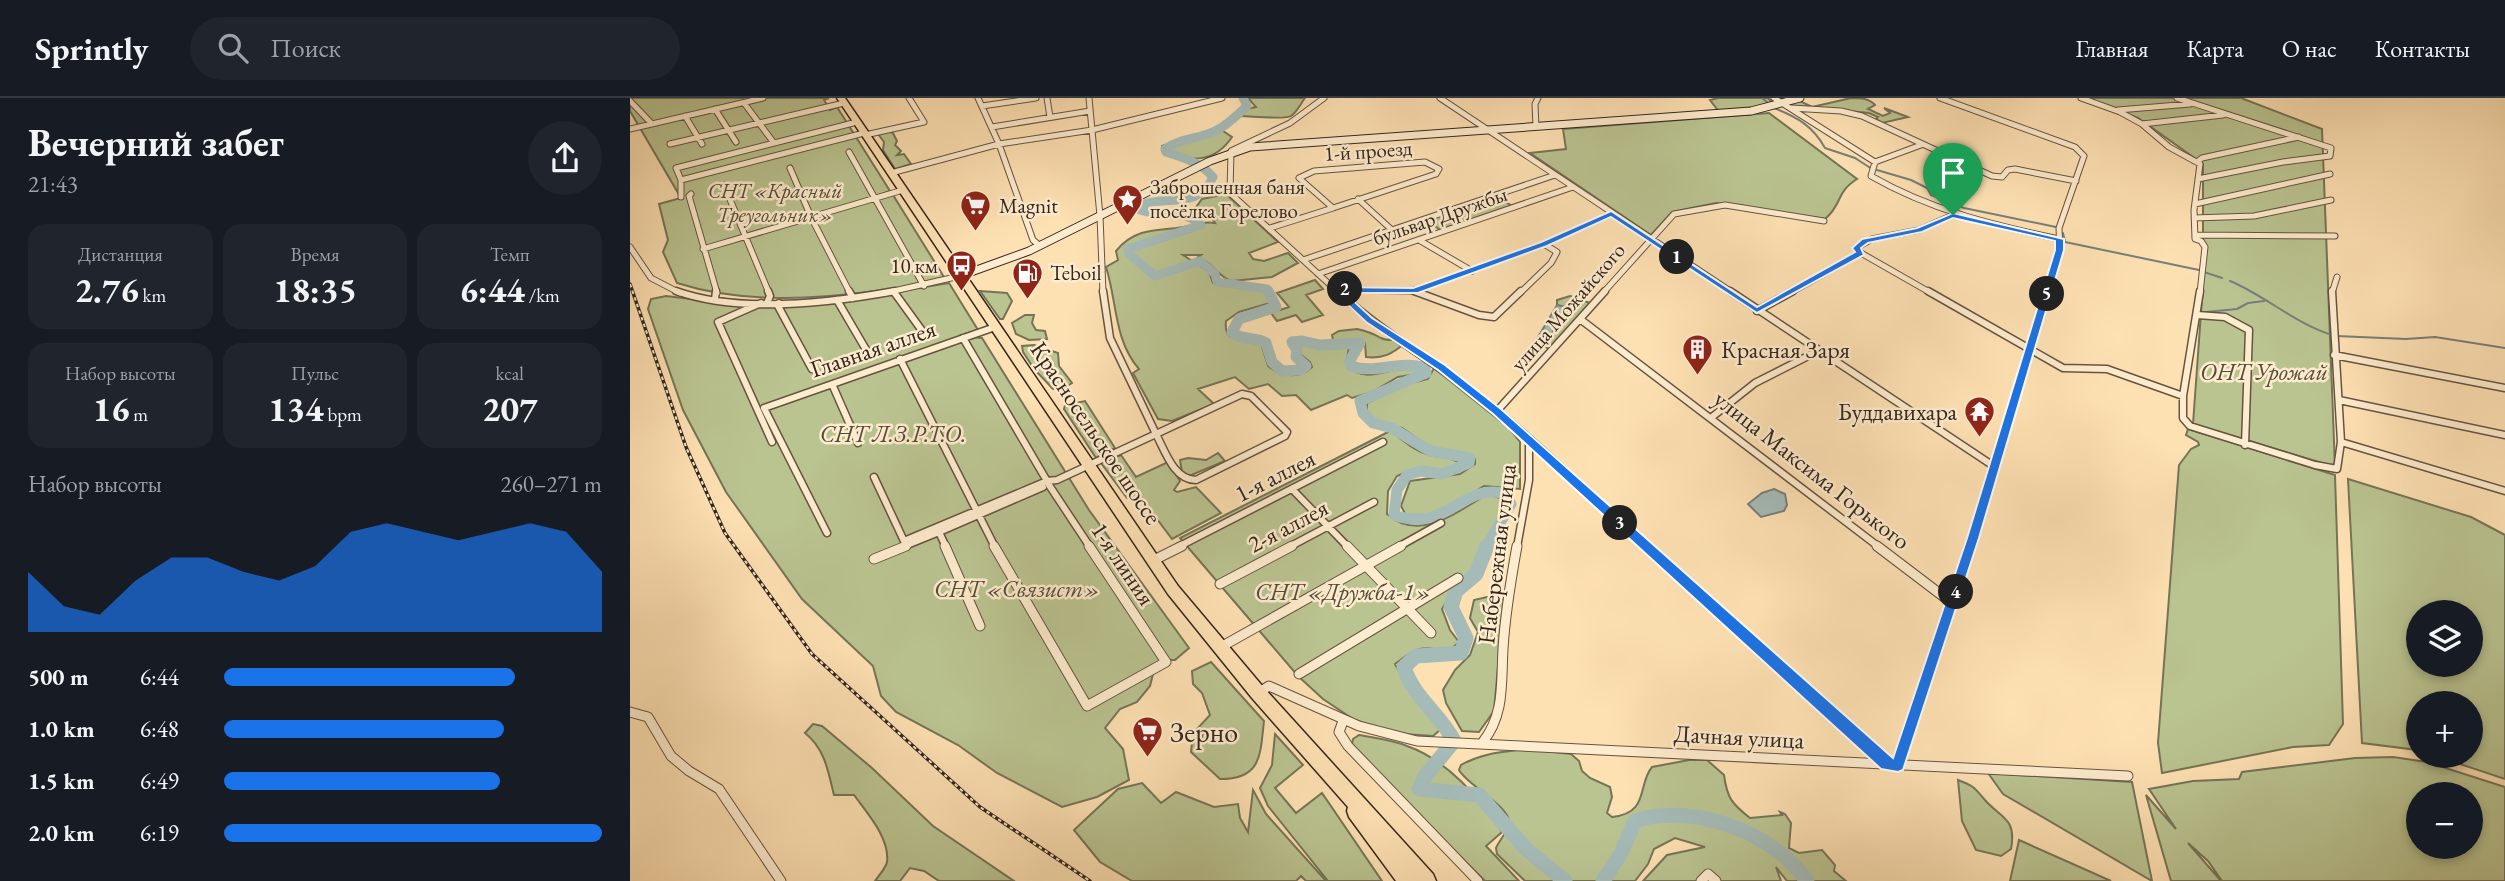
<!DOCTYPE html>
<html lang="ru">
<meta charset="utf-8">
<style>
body{margin:0;font-family:"EB Garamond",serif;background:#20242c;color:#f1f3f6;height:100vh;display:flex;flex-direction:column;font-size:26px;white-space:nowrap}
*{box-sizing:border-box;margin:0}
p{font-size:23px;color:#9ea1a6}
.icon{flex:none;width:38px;height:38px;fill:none;stroke:currentColor;stroke-width:2;stroke-linecap:round;stroke-linejoin:round}
.map{position:relative;flex:1;overflow:hidden}
.side{display:flex;flex-direction:column;background:#171b24;width:630px}
.side>*{flex:none}
.tools{position:absolute;left:1776px;top:502px;display:grid;gap:14px}
.tools a{display:grid;place-items:center;width:77px;height:77px;border-radius:50%;background:#171b24;box-shadow:0 4px 10px #0003;font-size:35px}
.pin{position:absolute;display:grid;place-items:center;width:60px;height:60px;color:#fff;margin:-72px -30px;border-radius:50% 50% 50% 0;rotate:-45deg;box-shadow:0 0 7px #0007}
.pin .icon{rotate:45deg}
.km{position:absolute;width:35px;height:35px;margin:-18px;border-radius:50%;background:#222;color:#fff;font-size:19px;line-height:35px;text-align:center}
.round{display:grid;place-items:center;flex:none;width:74px;height:74px;border-radius:37px;background:#20242c}
.overview{display:flex;align-items:center;justify-content:space-between;height:119px;padding:0 28px}
h1{font-size:38px;font-weight:700;line-height:52px}
.stats{display:grid;grid-template-columns:repeat(3,1fr);gap:10px;height:119px;padding:7px 28px}
.stats div{display:grid;align-content:center;border-radius:18px;background:#20242c;text-align:center}
.stats b{font-size:35px;font-weight:700}
.stats small{font-size:19px;font-weight:400}
.stats p{font-size:19px}
.chart{height:196px;padding:14px 28px}
.chart p{display:flex;justify-content:space-between}
.chart svg{width:100%;height:126px;margin-top:7px;fill:#1a73e8;opacity:.7}
ul{padding:0 28px;list-style:none;font-size:23px}
li{display:grid;grid-template-columns:112px 84px 1fr;align-items:center;height:52px}
li i{height:18px;border-radius:9px;background:#1a73e8}
header{display:flex;align-items:center;gap:42px;box-sizing:border-box;height:98px;padding:0 35px;background:#171b24;border-bottom:2px solid #363941}
header strong{font-size:33px}
nav{display:flex;gap:38px;margin-inline-start:auto;font-size:24px}
.search{width:490px;height:63px;background:#20242c;display:flex;align-items:center;gap:18px;box-sizing:border-box;padding:0 24px;border-radius:38px;color:#9ea1a6;font-size:26px}
main{display:flex;flex:1;min-height:0}
.map>svg:first-child{display:block}
.green{fill:#bac491;stroke:#767457;stroke-width:2;fill-rule:evenodd}
.water{fill:#a5bbb8;stroke:#777f7a;stroke-width:2}
.lines{fill:none;stroke-linecap:round;stroke-linejoin:round}
.stream{stroke:#777f7a;stroke-width:2}
.river-far2{stroke:#a5bbb8;stroke-width:9}
.river-far1{stroke:#a5bbb8;stroke-width:11}
.river{stroke:#a5bbb8;stroke-width:15}
.street-far2-casing{stroke:#665442;stroke-width:7}
.street-far1-casing{stroke:#665442;stroke-width:9}
.street-casing{stroke:#665442;stroke-width:11}
.secondary-casing{stroke:#33251d;stroke-width:9}
.highway-casing{stroke:#33251d;stroke-width:3}
.street-far2{stroke:#feecce;stroke-width:5}
.street-far1{stroke:#feecce;stroke-width:6}
.street{stroke:#feecce;stroke-width:9}
.secondary{stroke:#feecce;stroke-width:7}
.highway{fill:#fee1b3;fill-rule:evenodd}
.rail-casing{stroke:#33251d;stroke-width:3.5}
.rail{stroke:#feecce;stroke-width:2;stroke-dasharray:3.5;stroke-linecap:butt}
.route{fill:#1a73e8;stroke:#fff;stroke-width:2;fill-rule:evenodd}
.labels{text-anchor:middle;stroke-width:5;stroke-linejoin:round;paint-order:stroke}
.far-street-label{font-size:21px;fill:#33251d;stroke:#feecce}
.far-poi-label{font-size:21px;fill:#33251d;stroke:#feecce;text-anchor:start}
.far-park-label{font-size:21px;font-style:italic;fill:#554d3a;stroke:#feecce}
.street-label{font-size:24px;fill:#33251d;stroke:#feecce}
.poi-label{font-size:24px;fill:#33251d;stroke:#feecce;text-anchor:start}
.park-label{font-size:24px;font-style:italic;fill:#554d3a;stroke:#feecce}
.near-poi-label{font-size:28px;fill:#33251d;stroke:#feecce;text-anchor:start}
</style>
<header>
<strong>Sprintly</strong>
<div class="search"><svg class="icon" aria-label="search" viewBox="0 0 24 24"><circle cx="10" cy="10" r="6"/><path d="M15 15l6 6"/></svg>Поиск</div>
<nav><a>Главная</a><a>Карта</a><a>О нас</a><a>Контакты</a></nav>
</header>
<main>
<section class="side">
<div class="overview"><div><h1>Вечерний забег</h1><p>21:43</p></div><a class="round"><svg class="icon" aria-label="share" viewBox="0 0 24 24"><path d="M12 15V3M7 8l5-5 5 5M5 13v7h14v-7"/></svg></a></div>
<div class="stats">
<div><p>Дистанция</p><b>2.76<small> km</small></b></div>
<div><p>Время</p><b>18:35</b></div>
<div><p>Темп</p><b>6:44<small> /km</small></b></div>
</div>
<div class="stats">
<div><p>Набор высоты</p><b>16<small> m</small></b></div>
<div><p>Пульс</p><b>134<small> bpm</small></b></div>
<div><p>kcal</p><b>207</b></div>
</div>
<div class="chart"><p><span>Набор высоты</span>260–271 m</p>
<svg viewBox="0 0 160 44" preserveAspectRatio="none"><path d="M0 44V23L10 35L20 38L30 26L40 18L50 18L60 23L70 26L80 21L90 9L100 6L110 9L120 12L130 9L140 6L150 9L160 23V44z"/></svg>
</div>
<ul>
<li><b>500 m</b>6:44<i style="width:77%"></i></li>
<li><b>1.0 km</b>6:48<i style="width:74%"></i></li>
<li><b>1.5 km</b>6:49<i style="width:73%"></i></li>
<li><b>2.0 km</b>6:19<i style="width:100%"></i></li>
</ul>
</section>
<div class="map">
<svg width="1875" height="783" viewBox="0 0 1875 783">
<rect width="100%" height="100%" fill="#fee1b3"/>
<filter id="stains"><feTurbulence type="fractalNoise" baseFrequency=".00286" numOctaves="4"/><feColorMatrix values="0 0 0 0 .2 0 0 0 0 .09 0 0 0 0 .02 0 0 0 .5 -.17"/></filter>
<radialGradient id="worn" r=".72"><stop offset=".6" stop-color="#630" stop-opacity="0"/><stop offset="1" stop-color="#630" stop-opacity=".3"/></radialGradient>
<path class="green" d="M0,0H199L194,2L200,12L207,9L260,93L249,97H263L314,179C293,188 269,191 245,193C180,202 110,205 47,185L33,154L38,142L29,106L51,100L0,13Z
M618,0H675C671,5 667,14 661,18C655,22 621,18 611,18L616,11L626,9Z
M1088,0H1138L1145,7L1090,15L1080,2Z
M1221,0C1230,0 1239,0 1245,7L1238,11L1253,18L1260,15L1254,10L1278,19L1252,25L1246,21L1248,19L1239,15L1157,7L1168,2L1182,9Z
M1454,0H1611L1692,31L1705,369L1563,326L1573,187V66L1508,20Z
M1139,15L1227,81C1205,95 1213,106 1195,121L1086,105L1042,114L1021,137L900,55L936,51L933,31Z
M257,32L263,35L267,43L265,47L271,53L267,57L274,56L281,66L265,71L253,52L254,44L248,36Z
M581,32L593,33L602,39C584,66 561,63 533,55L532,48Z
M596,96L648,144L619,155L623,161L634,163L658,155L668,165L642,179L602,183C588,180 582,162 567,160L571,157H553L579,174L583,185L629,190L635,194L640,205L609,214L596,223C593,250 616,236 631,245L638,268C651,279 670,281 682,269L680,264L670,256L667,248L670,245L698,251L719,249L716,267C740,290 763,264 789,271L787,276L768,279L742,294L722,300L717,297L681,312L666,297L652,298L638,286L619,291L605,279L568,291L584,306L542,323L528,321L503,275L509,271C484,243 487,203 476,169L488,162L486,153C503,132 523,132 547,130C561,129 571,122 585,125L581,118L564,112L572,101Z
M868,99L882,108L810,132L797,122Z
M685,182L693,191L676,197L693,217L672,224L666,217L647,223L641,215L659,209L647,195Z
M319,185L348,232L329,238L352,240L459,412L559,550L545,562H537L523,576L520,588L507,604L490,611L475,630L493,651L499,682L467,699L432,709L367,675L328,647L266,614L251,598L243,568L172,501L96,394L53,312L18,211L21,201L36,198L87,204L217,202Z
M350,193L377,195L382,203L373,221H370Z
M940,198L960,205L919,251L906,243C922,241 928,226 938,212L927,207V202Z
M395,217H404L402,225L406,232L415,233L417,241L399,242L386,236L382,225Z
M727,231C737,233 742,235 751,240C759,244 767,240 775,245C762,256 753,261 736,259L735,245L703,242L702,237L709,233Z
M404,247L428,255L429,268L442,285L432,291H423L404,271L393,254L392,248Z
M804,270L879,330L890,344V391L854,388L808,417L778,421L771,408L780,383L830,376L845,366V361L824,353L803,351L772,330L746,323L737,313V305L774,287L798,281Z
M455,303L485,350L466,360L434,311L435,307Z
M1558,331L1705,377L1713,626L1699,647L1663,649L1532,675L1528,645L1549,367L1561,351L1569,347L1568,344L1556,337Z
M760,333C772,341 784,353 799,357C811,360 820,358 831,366L808,373L784,371L767,378L758,393L757,416C789,445 828,413 858,396L873,401V412L842,473L823,492L812,511L820,532L829,544L818,554C792,546 786,550 765,566L777,588L811,631L803,638L759,635L723,621L693,601L668,578L550,440Z
M588,355L595,363L559,378L552,374L550,362L558,360L576,362Z
M491,357L506,379L538,364L550,383L544,392L547,394L566,389L591,415L542,441L512,401L497,400L471,365Z
M1718,381L1841,419L1875,437V681L1806,658H1841V606H1788V652L1732,645ZM1841,514V567H1788V514Z
M857,499L874,502L864,613L849,634L832,633L816,605L813,592L825,572L840,557L848,534L840,520L844,502Z
M581,564L634,623C630,657 632,681 590,681L561,654L562,644L570,645L574,632L567,631L580,617L572,595L563,586L562,573Z
M183,626L192,628L242,670L303,728L384,783H309L294,773L280,770L270,783H245C249,777 256,770 257,764C260,740 237,715 224,697H204C198,673 195,651 175,635Z
M645,636L673,667L645,690L666,715L692,695L752,783H698L638,708L630,690L642,667Z
M729,637C745,640 762,642 777,648C817,662 850,700 872,734L856,748L889,783H855L721,651L723,641Z
M897,651L941,656L949,663L952,673L960,680L980,689L982,699L977,715L982,719C1020,715 1007,687 1022,669L1059,662H1077L1094,677C1097,700 1102,706 1120,720L1152,717L1150,714L1155,716L1161,725L1159,750L1169,755L1192,752L1205,767L1204,773L1216,783H1157L1146,769L1151,783H1013L1037,757L1075,749L1045,740L1024,751L1018,766L1005,783H895L867,756L866,750C869,743 878,733 879,725C881,709 837,687 829,672L831,667C852,655 873,654 897,651Z
M1763,659L1797,664L1875,689V783H1592L1578,763L1558,745L1591,783H1541L1516,697L1546,731L1519,691L1563,683L1609,681L1612,674L1725,660ZM1841,696V749H1788V696Z
M1358,675L1502,684L1522,783L1373,696Z
M1328,682C1344,688 1344,689 1354,701C1370,720 1387,719 1381,751L1371,758L1346,752L1332,723Z
M512,685L531,705L546,694L584,709L608,706L610,720L618,734L623,692L636,716L696,783H676L671,778L666,783H502L470,764L444,732L488,691Z
M1389,742L1481,783H1380Z"/>
<path class="water" d="M927,207L937,209L938,212L917,242L907,241Z
M1144,391L1155,396L1157,407L1154,413L1131,419L1118,406L1132,395Z"/>
<g class="lines">
<path class="stream" d="M1132,0L1138,5
M1144,10C1167,19 1183,28 1195,50L1225,60L1242,71
M1247,72L1281,82L1297,90L1301,97L1334,110L1426,129
M1433,135L1435,144L1569,172
M1574,174L1592,180
M1600,183C1636,198 1664,225 1702,237
M1576,214L1607,211L1618,205L1634,203
M1707,238L1776,241L1805,239L1875,250"/>
<path class="river-far2" d="M613,0L617,8C607,17 597,28 585,33C568,41 550,40 535,51L536,54C554,60 570,64 583,79C567,115 533,94 505,110C528,121 551,109 571,127L498,151L499,156L525,178L570,163L585,176L587,184L637,191L639,195"/>
<path class="river-far1" d="M638,193L646,209L609,221L602,234C611,243 625,238 636,245L642,264L652,273L670,272L676,268L666,259L667,252L662,244L672,243L690,247L730,245L719,264L721,268C746,277 770,261 795,270L796,275L730,303L733,315L743,325L762,330L800,353L840,360L839,365L812,376L791,373L777,377L767,392L764,417C818,436 832,383 876,396L881,406L856,449"/>
<path class="river" d="M857,448L846,476L826,493L821,509L836,540L831,555L786,558L774,569C783,599 810,616 824,643L796,677L789,691L849,697L896,751L935,783
M973,783L991,755L1005,723C1062,704 1143,734 1177,783"/>
<defs>
<path id="street-far2" d="M348,0L369,46L403,142L410,148
M417,0L420,19
M459,0L470,118L473,195
M694,0L660,25L601,53L600,95L709,195
M810,0L1103,195
M1144,0L1245,64L1241,78C1300,112 1363,127 1429,141
M1310,0L1445,49L1454,58L1429,130L1430,152L1418,195
M1451,0L1490,14L1512,26L1539,49L1570,66L1564,112L1565,141L1571,143L1575,149L1570,195
M1547,0L1701,50L1700,58L1653,64L1568,81
M0,3L22,26
M114,5L144,45
M352,8L406,0
M1161,10L1211,13L1232,18L1362,78L1372,79L1378,72L1385,71L1446,83
M85,11L106,44
M1488,12L1560,6
M55,18L72,46
M1512,26L1593,17
M362,29L460,13
M906,29L905,6L908,0
M0,31L133,0
M235,37L294,24L279,0
M40,46L214,5
M219,54L294,188
M795,64L809,71L806,76L703,110L669,80L684,73Z
M1245,64L1291,47
M1567,64L1572,60L1669,39
M160,70L181,119L220,195
M261,75L369,46L462,32L592,0
M51,82L234,35
M94,87L139,195
M61,96L59,98L87,195
M51,99V82L46,70L227,24
M728,101L762,132
M1565,106L1700,76
M1564,120L1624,118L1701,102
M640,130L703,110
M1566,137L1705,138
M789,142L842,173
M0,149L21,180L50,195
M73,151L273,92
M1231,155L1301,195
M1231,155L1226,150L1242,141L1289,132L1323,117
M673,162L925,77
M688,176L943,89
M706,192L784,193L914,146L981,116
M784,193L789,195
M255,195L330,178
M890,195L921,165L927,154L914,146
M973,195L1044,116L1095,107L1194,123
M1160,195L1231,155
M1702,195L1707,179"/>
<path id="street-far1" d="M46,193C110,216 200,205 265,193
M219,193L223,200
M473,193L480,240L526,336
M707,193C756,238 815,270 866,312C918,355 967,404 1017,449
M784,193L849,217L864,219L891,193
M1100,193L1365,369
M1298,193L1433,270L1477,271L1553,298
M1570,193L1553,298V320L1560,328L1685,367L1707,371L1711,344L1702,193
M264,194L293,234
M85,201L86,193
M207,202L238,255
M131,205L88,224L142,344
M137,205L140,198L138,193
M149,205L148,208L182,271
M1127,213L1163,193
M1567,217L1595,219L1619,232L1615,347
M950,221L1249,449
M333,240L417,383
M1704,257L1875,290
M270,261L365,449
M202,286L228,345
M612,296L621,298L657,334L655,338L566,382C544,382 535,353 526,336Z
M1709,302L1875,337
M867,313L975,193
M1082,319L1125,285L1188,253
M1711,344L1875,393
M244,379L274,443L417,383L427,382L526,336
M419,387L460,449
M662,391L718,449
M197,435L134,310L365,229
M272,449L309,434
M316,449L309,434L413,389
M548,449L753,344
M659,449L744,404
M768,449L811,425
M887,449L899,382V344
M1339,449L1418,193"/>
<path id="street" d="M315,448L350,528
M364,448L457,608L536,564L459,448
M717,448L801,535
M1015,448L1256,666
M1247,448L1322,505
M244,461L276,448
M522,463L552,448
M590,486L662,448
M589,550L771,448
M669,576L828,480
M628,595L639,588L729,628L787,643L1498,678
M0,614L18,619L41,658L59,673L89,691L151,783
M713,623L709,634L718,648L848,783
M852,645C875,617 871,585 873,551C875,517 881,481 887,448
M1268,667L1340,448
M1071,783L1078,776L1086,783"/>
<path id="secondary" d="M330,178L399,153L580,63L620,49L1121,13L1170,0"/>
<path id="highway" d="M207,0H215L548,488L634,590L803,776L806,783H766L719,719L717,713L718,709L622,600L538,496Z"/>
</defs>
<use href="#street-far2" class="street-far2-casing"/>
<use href="#street-far1" class="street-far1-casing"/>
<use href="#street" class="street-casing"/>
<use href="#secondary" class="secondary-casing"/>
<use href="#highway" class="highway-casing"/>
<use href="#street-far2" class="street-far2"/>
<use href="#street-far1" class="street-far1"/>
<use href="#street" class="street"/>
<use href="#secondary" class="secondary"/>
<use href="#highway" class="highway"/>
<defs>
<path id="rail" d="M0,186L56,349L95,435L182,556L350,709L460,783"/>
</defs>
<use href="#rail" class="rail-casing"/>
<use href="#rail" class="rail"/>
</g>
<path class="route" d="M981,113L1127,209L1225,154L1222,150L1232,141L1287,130L1323,115L1434,141V152L1349,440L1273,672L1268,674L1251,671L863,316L808,272L736,224L702,192L706,189L783,190L911,144ZM981,119L1127,215L1234,157L1231,150L1238,145L1292,134L1323,120L1425,143V152L1337,440L1263,660L871,311L815,267L742,220L715,195H788L917,148Z"/>
<defs>
<symbol id="sight-pin" viewBox="-11 -11 22 30"><path d="M0 17L-7.5 6A9.5 9.5 0 1 1 7.5 6Z" fill="#8f2418" stroke="#feecce"/><path d="M0-6L1.8-2.2L6-1.7L2.9 1.2L3.7 5.4L0 3.3L-3.7 5.4L-2.9 1.2L-6-1.7L-1.8-2.2Z" fill="#fff"/></symbol>
<symbol id="supermarket-pin" viewBox="-11 -11 22 30"><path d="M0 17L-7.5 6A9.5 9.5 0 1 1 7.5 6Z" fill="#8f2418" stroke="#feecce"/><path d="M-6-5.5h2.5l.6 2H6L4.5 2H-2.5L-4.4-4H-6ZM-1.5 3.2a1.3 1.3 0 1 0 .1 0ZM3 3.2a1.3 1.3 0 1 0 .1 0Z" fill="#fff"/></symbol>
<symbol id="bus-pin" viewBox="-11 -11 22 30"><path d="M0 17L-7.5 6A9.5 9.5 0 1 1 7.5 6Z" fill="#8f2418" stroke="#feecce"/><path d="M-5-6H5V4H4V6H2V4H-2V6H-4V4H-5ZM-3.5-4V0h7V-4ZM-3.5 1.2v1.5H-2V1.2ZM2 1.2v1.5H3.5V1.2Z" fill="#fff"/></symbol>
<symbol id="fuel-pin" viewBox="-11 -11 22 30"><path d="M0 17L-7.5 6A9.5 9.5 0 1 1 7.5 6Z" fill="#8f2418" stroke="#feecce"/><path d="M-5.5-6h7V0h2V4h1.3V-2.5L3-4.5l.8-.8L6-3V5H2.5V1h-1V6h-7ZM-4.2-4.7v3.2H.2V-4.7Z" fill="#fff"/></symbol>
<symbol id="building-pin" viewBox="-11 -11 22 30"><path d="M0 17L-7.5 6A9.5 9.5 0 1 1 7.5 6Z" fill="#8f2418" stroke="#feecce"/><path d="M-4-6H4V6H1V3H-1V6H-4ZM-2.5-4.3h1.7v1.8h-1.7ZM.8-4.3h1.7v1.8H.8ZM-2.5-1h1.7V.8h-1.7ZM.8-1h1.7V.8H.8Z" fill="#fff"/></symbol>
<symbol id="temple-pin" viewBox="-11 -11 22 30"><path d="M0 17L-7.5 6A9.5 9.5 0 1 1 7.5 6Z" fill="#8f2418" stroke="#feecce"/><path d="M0-6L5-2H3V0L6.5 2.5H4V6H1.5V3h-3V6H-4V2.5H-6.5L-3 0V-2H-5Z" fill="#fff"/></symbol>
</defs>
<g fill-rule="evenodd">
<use href="#sight-pin" x="480" y="84" width="35" height="47"/>
<use href="#supermarket-pin" x="328" y="90" width="35" height="47"/>
<use href="#bus-pin" x="314" y="150" width="35" height="47"/>
<use href="#fuel-pin" x="380" y="158" width="35" height="47"/>
<use href="#building-pin" x="1050" y="234" width="35" height="47"/>
<use href="#temple-pin" x="1332" y="296" width="35" height="47"/>
<use href="#supermarket-pin" x="500" y="616" width="35" height="47"/>
</g>
<g class="labels">
<g class="far-street-label">
<text transform="translate(738 53) rotate(-4)" y="7">1-й проезд</text>
<text transform="translate(810 118) rotate(-19)" y="7">бульвар Дружбы</text>
<text transform="translate(938 209) rotate(-49)" y="7">улица Можайского</text>
</g>
<g class="far-poi-label">
<text x="520" y="96">Заброшенная баня<tspan x="520" dy="24">посёлка Горелово</tspan></text>
<text x="369" y="115">Magnit</text>
<text x="308" y="175" text-anchor="end">10 км</text>
<text x="420" y="182">Teboil</text>
</g>
<g class="far-park-label">
<text x="145" y="100">СНТ «Красный<tspan x="145" dy="24">Треугольник»</tspan></text>
</g>
<g class="street-label">
<text transform="translate(243 251) rotate(-19)" y="8">Главная аллея</text>
<text transform="translate(466 335) rotate(56)" y="8">Красносельское шоссе</text>
<text transform="translate(1182 372) rotate(38)" y="8">улица Максима Горького</text>
<text transform="translate(645 378) rotate(-27)" y="8">1-я аллея</text>
<text transform="translate(658 428) rotate(-28)" y="8">2-я аллея</text>
<text transform="translate(867 456) rotate(-83)" y="8">Набережная улица</text>
<text transform="translate(493 466) rotate(56)" y="8">1-я линия</text>
<text transform="translate(1109 639) rotate(3)" y="8">Дачная улица</text>
</g>
<g class="poi-label">
<text x="1091" y="260">Красная Заря</text>
<text x="1327" y="322" text-anchor="end">Буддавихара</text>
</g>
<g class="park-label">
<text x="1634" y="282">ОНТ Урожай</text>
<text x="263" y="344">СНТ Л.З.Р.Т.О.</text>
<text x="387" y="499">СНТ «Связист»</text>
<text x="713" y="502">СНТ «Дружба-1»</text>
</g>
<g class="near-poi-label">
<text x="540" y="644">Зерно</text>
</g>
</g>
<rect width="100%" height="100%" filter="url(#stains)"/>
<rect width="100%" height="100%" fill="url(#worn)"/>
</svg>
<div class="tools">
<a><svg class="icon" aria-label="layers" viewBox="0 0 24 24"><path d="M12 4l9 5-9 5-9-5zM3 14l9 5 9-5"/></svg></a>
<a>+</a>
<a>−</a>
</div>
<div class="pin" style="left:1323px;top:117px;background:#1e9e55"><svg class="icon" aria-label="arrive" viewBox="0 0 24 24"><path d="M6 21V4h12l-3 4 3 4H6"/></svg></div>
<b class="km" style="left:1047px;top:159px">1</b>
<b class="km" style="left:715px;top:191px">2</b>
<b class="km" style="left:990px;top:425px">3</b>
<b class="km" style="left:1326px;top:494px">4</b>
<b class="km" style="left:1417px;top:196px">5</b>
</div>
</main>
